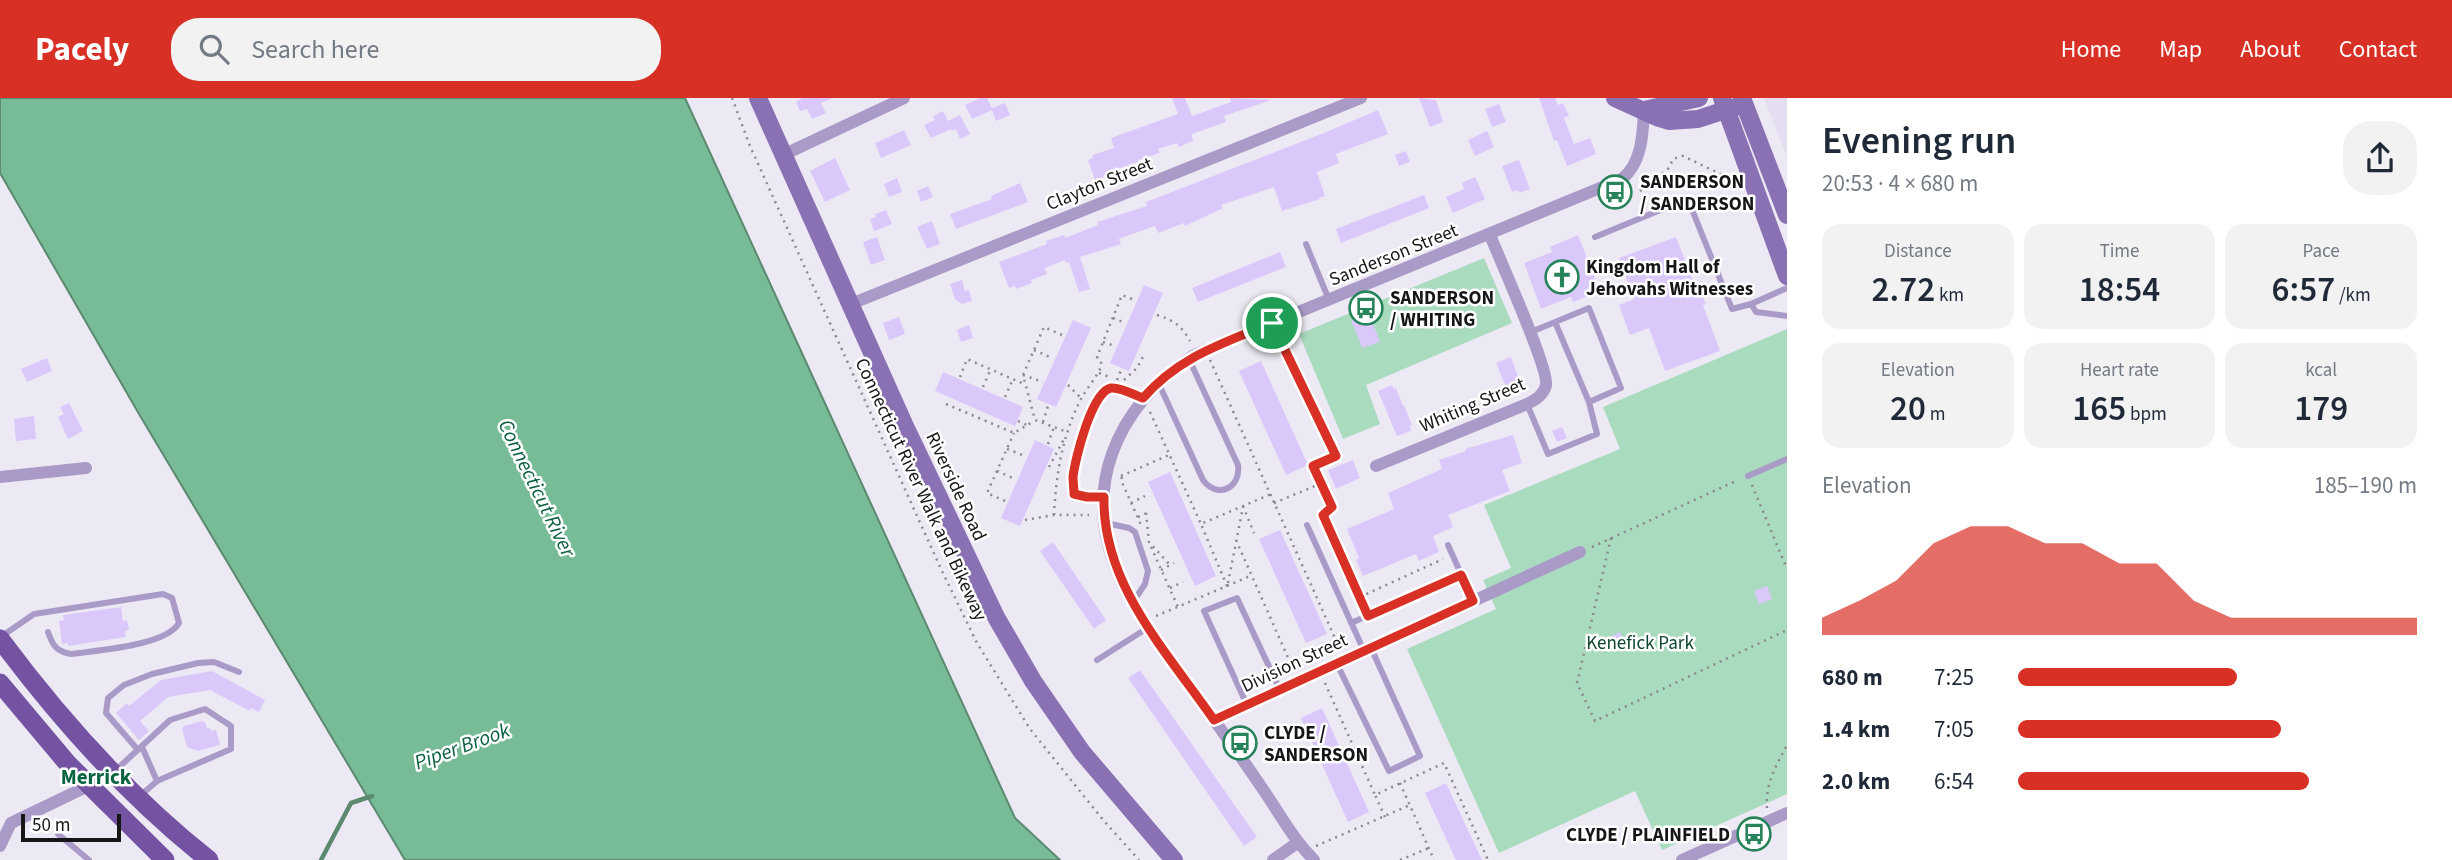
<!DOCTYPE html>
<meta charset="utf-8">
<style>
body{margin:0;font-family:"Source Sans 3",sans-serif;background:#f2f2f3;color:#1f2937;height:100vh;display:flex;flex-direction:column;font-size:26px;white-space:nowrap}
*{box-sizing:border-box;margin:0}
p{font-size:23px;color:#747a83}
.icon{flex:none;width:38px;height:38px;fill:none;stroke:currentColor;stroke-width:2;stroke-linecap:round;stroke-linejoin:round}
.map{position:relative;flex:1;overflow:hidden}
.sheet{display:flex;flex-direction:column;background:#fff;width:665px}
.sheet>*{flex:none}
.scale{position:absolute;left:21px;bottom:18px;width:100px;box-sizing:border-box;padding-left:7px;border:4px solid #161518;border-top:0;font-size:19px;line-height:24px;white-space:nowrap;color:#161518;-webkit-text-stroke:5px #fff;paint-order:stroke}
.pin{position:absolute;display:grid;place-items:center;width:60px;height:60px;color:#fff;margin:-30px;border:4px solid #fff;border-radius:50%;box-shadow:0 2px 7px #0007}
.round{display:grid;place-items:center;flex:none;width:74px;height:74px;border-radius:28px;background:#f2f2f3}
.overview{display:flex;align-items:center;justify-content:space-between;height:119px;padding:0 35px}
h1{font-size:38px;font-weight:600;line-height:52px}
.stats{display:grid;grid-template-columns:repeat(3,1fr);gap:10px;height:119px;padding:7px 35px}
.stats div{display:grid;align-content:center;border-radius:18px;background:#f2f2f3;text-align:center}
.stats b{font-size:35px;font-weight:600}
.stats small{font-size:19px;font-weight:400}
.stats p{font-size:19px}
.chart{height:196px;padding:14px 35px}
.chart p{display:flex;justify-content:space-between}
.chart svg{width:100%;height:126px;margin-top:7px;fill:#d93025;opacity:.7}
ul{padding:0 35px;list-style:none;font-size:23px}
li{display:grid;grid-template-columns:112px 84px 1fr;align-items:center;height:52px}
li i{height:18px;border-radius:9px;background:#d93025}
header{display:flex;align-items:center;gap:42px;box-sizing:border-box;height:98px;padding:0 35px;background:#d93025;color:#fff}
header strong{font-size:33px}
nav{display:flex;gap:38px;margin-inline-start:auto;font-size:24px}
.search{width:490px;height:63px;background:#f2f2f3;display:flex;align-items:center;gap:18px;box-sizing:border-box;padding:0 24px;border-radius:28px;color:#747a83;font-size:26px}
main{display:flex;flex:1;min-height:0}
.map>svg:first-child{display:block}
.built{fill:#e4def0}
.green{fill:#a9dbbe}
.water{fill:#78bc97;stroke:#5b8a71;stroke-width:2}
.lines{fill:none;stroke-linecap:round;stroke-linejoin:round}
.stream{stroke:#5b8a71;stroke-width:4.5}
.building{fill:#dac8fa}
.path{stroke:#8b888f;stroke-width:2.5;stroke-dasharray:2 5;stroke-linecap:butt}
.lane{stroke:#aa9ac7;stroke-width:6}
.street{stroke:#aa9ac7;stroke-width:12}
.secondary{stroke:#8a71b3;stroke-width:18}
.primary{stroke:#7453a3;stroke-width:19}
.route-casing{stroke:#fff;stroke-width:14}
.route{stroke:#d93025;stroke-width:9}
.labels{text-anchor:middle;stroke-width:5;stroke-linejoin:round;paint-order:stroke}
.poi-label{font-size:19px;font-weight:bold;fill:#161518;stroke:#fff;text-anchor:start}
.street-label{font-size:19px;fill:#161518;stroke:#fff}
.park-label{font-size:19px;fill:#0f462d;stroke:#fff}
.water-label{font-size:21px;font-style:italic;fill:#0b603d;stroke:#fff}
.neighbourhood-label{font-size:21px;font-weight:bold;fill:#05643f;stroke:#fff}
</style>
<header>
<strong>Pacely</strong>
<div class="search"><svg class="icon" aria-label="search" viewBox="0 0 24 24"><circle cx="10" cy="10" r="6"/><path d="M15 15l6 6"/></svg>Search here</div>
<nav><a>Home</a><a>Map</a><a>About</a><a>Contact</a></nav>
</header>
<main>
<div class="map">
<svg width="1787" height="762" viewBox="0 0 1787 762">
<rect width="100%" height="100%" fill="#ede9f4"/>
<path class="built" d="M1764,0H1787V59Z"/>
<path class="green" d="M1484,160L1512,225L1366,287L1380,326L1343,341L1299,236Z
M1787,231V696L1662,752L1635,693L1499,755L1407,551L1496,511L1483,482L1511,470L1484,407L1620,351L1603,309Z"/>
<path class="water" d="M0,0H685L1015,720L1060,762H405L139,316L0,75Z"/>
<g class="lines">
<path class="stream" d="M321,762L351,705L372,698"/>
</g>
<path class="building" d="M802,0H832L821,5L826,15L812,21L807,11L800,13L796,4Z
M980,0H987L992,10L1005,5L1010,17L996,23L992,12L972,21L965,7Z
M1172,0H1185L1192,18L1231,4L1230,0L1271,2L1224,18L1226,24L1192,36L1193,43L1179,49L1177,45L1158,51L1160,55L1138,62V64L1108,74L1109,77L1095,82L1088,62L1093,60L1092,57L1114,50L1111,40L1178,16Z
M1419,0L1436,2L1443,24L1430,29Z
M1539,0H1555L1558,7L1563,5L1569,18L1564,20L1574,46L1590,40L1596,56L1567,68L1557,42L1554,43Z
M1499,6L1506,24L1492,29L1485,11Z
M1378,12L1388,36L1336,56L1339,65L1317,74L1325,98L1319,100L1320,101L1282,113L1274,89L1221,107L1223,110L1185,128L1184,125L1158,135L1155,128L1121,140L1119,141L1121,146L1080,159L1090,191L1079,194L1069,164L1066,165L1065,162L1045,170L1047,176L1031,182L1032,185L1016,191L1015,188L1009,190L999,164L1047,146L1046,143L1064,137L1065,140L1098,127L1097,124L1147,108L1146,104L1324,35Z
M943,13L948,23L960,17L970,36L960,41L956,31L952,33L951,31L931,40L924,27L935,22L933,18Z
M904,32L911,47L881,60L875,45Z
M1487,33L1494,49L1475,58L1468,42Z
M1406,53L1410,64L1399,68L1395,57Z
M835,60L850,92L825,104L810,73Z
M1519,62L1530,91L1519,95L1518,92L1512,94L1502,68Z
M1475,79L1485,101L1453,115L1446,99L1464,91L1462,85Z
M897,80L902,94L889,99L884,86Z
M1020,85L1028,104L956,131L950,116L992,101L991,98Z
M928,88L933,99L921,104L917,93Z
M1424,97L1429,110L1341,145L1336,131Z
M886,112L892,126L874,133L870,121L876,119L875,116Z
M932,123L940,146L927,151L917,129Z
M1578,137L1600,193L1573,204L1571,199L1541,211L1524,165L1552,154L1550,149Z
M877,139L885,162L871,167L863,144Z
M1676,139L1695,188L1700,186L1705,199L1703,200L1706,206L1703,207L1720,253L1665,273L1649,230L1630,237L1619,207L1634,201L1619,160Z
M1280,154L1286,169L1198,204L1192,190Z
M962,182L965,193L969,192L972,203L962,206L955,201L950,186Z
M1144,187L1163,195L1129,273L1110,265Z
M1369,215L1380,244L1362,250L1351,222Z
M899,219L905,236L889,242L883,225Z
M1073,222L1091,230L1056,309L1037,301Z
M969,227L973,240L961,244L957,232Z
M1511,259L1521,287L1507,292L1496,265Z
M47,260L52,273L27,284L21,271Z
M1261,263L1308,367L1286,377L1239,273Z
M943,274L1023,309L1015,328L935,293Z
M1392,287L1394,291L1396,290L1403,308L1404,307L1412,327L1410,328L1411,333L1397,338L1378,293Z
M69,305L83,333L68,341L58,319L64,316L60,309Z
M34,318L36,341L16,343L14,321Z
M1562,329L1567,340L1557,344L1552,333Z
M1513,337L1522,365L1502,372L1510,393L1448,417L1453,429L1433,438L1439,454L1419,463L1416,456L1363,478L1356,462L1359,460L1347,431L1394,411L1388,395L1442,371L1439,362L1466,353L1465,351Z
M1035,342L1054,351L1020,428L1001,420Z
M1353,362L1360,380L1336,391L1328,372Z
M1170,374L1216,478L1195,488L1148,384Z
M1280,432L1327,536L1306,545L1259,441Z
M1053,444L1106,522L1094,531L1040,453Z
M1767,488L1772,501L1759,506L1754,493Z
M121,509L123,523L127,522L129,532L125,533L126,539L68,548V545L62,546L59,523L64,522L63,517Z
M1620,534L1625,545L1614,550L1609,539Z
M1140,572L1257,739L1244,748L1128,580Z
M212,573L265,602L259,614L251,610L250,613L210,592L168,599L140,623L149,633L139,642L116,615L127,605L129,608L161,582Z
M1322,610L1369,714L1348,724L1301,620Z
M201,623L205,624L207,631L210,630L211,633L216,632L220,647L198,653L187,649L182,631L184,628Z
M1446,685L1482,762H1456L1425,695Z"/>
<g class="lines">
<path class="path" d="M732,0L750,48L941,471L977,545L1030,631L1104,723L1139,762
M1640,93L1669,70L1673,61L1683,58L1733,82
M1157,217C1173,222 1182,228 1190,243
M1113,220L1125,225
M1062,237L1044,229L1023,277L1035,322L1067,334
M1103,244L1115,248
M1034,252L1052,260
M1210,262L1339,549
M1099,275L1112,280
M1023,277L1043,284
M960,279L967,261L1024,286
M1117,282L1121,272
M1124,282L1137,270L1145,255
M1068,287L1082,301
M983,289L990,273
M1005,299L1013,281
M946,306L1014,335L1034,323
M1150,314L1201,426
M1018,323L1027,327
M1043,324L1048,308
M1048,346L1054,329
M1007,351L1025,358
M1049,369L1064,341
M997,373L1015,381
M1121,378L1169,357
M1122,379L1121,382L1141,427
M1320,386L1332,409L1323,417L1364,508
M1752,387L1787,471
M1005,403L987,395L1014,335
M1131,405L1145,398
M1274,405L1320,386L1313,367L1327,362
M1243,408L1254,435
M1146,415L1149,444L1170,467
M1054,417C1056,377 1062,338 1081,301C1087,290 1096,280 1101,269V263L1097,259L1122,197L1132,201
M1138,419L1149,414
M1025,422L1054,417H1089
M1611,440L1577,585L1595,623L1787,532
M1236,442L1293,571
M1151,449L1178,509
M1592,449L1738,382
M1161,472L1174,465
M1228,485L1243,409
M1227,488L1252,477
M1170,490L1183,484
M1360,499L1443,461
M1156,518L1227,488L1201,426L1271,396
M1325,585L1375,697
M1400,685L1434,762
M1767,710C1765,686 1776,668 1787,647
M1385,719L1375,697L1444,665L1488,762
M1316,748L1410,707
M1400,762L1429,750"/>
<path class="lane" d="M1595,139L1675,106L1685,105L1691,109L1732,211L1751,206
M1306,146L1329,202
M1787,190L1751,206L1756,214L1787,218
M1272,225L1336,357
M1531,234L1589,210L1621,290L1589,304L1555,224
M1159,286L1203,382C1217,401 1241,391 1238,367L1189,261
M1527,306L1548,356L1597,336L1589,304
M1748,378L1787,361
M1104,399H1087L1074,395C1074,390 1073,384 1073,379C1075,361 1092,293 1111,290C1121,289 1134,297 1143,301
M1106,425L1129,430L1135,434L1148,473L1145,486L1133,504
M1307,427L1364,553
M1448,447L1473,503
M1351,525L1461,477
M2,538L34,516L163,496L172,500L179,525C166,548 97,552 71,556C56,553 53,548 48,534
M1097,562L1149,529
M1337,566L1389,673L1420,658L1371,550
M1247,607L1204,513L1237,500L1280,592
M142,649L157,683
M138,652L106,615L108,600L124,587L152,576L198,565L214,564L239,574
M116,672L170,622L205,611L231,628V651L157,683L141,697
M58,736L89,762"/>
<path class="street" d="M783,57L904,0
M851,206L1361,0
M1376,368L1527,306C1535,302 1544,297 1546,287C1549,270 1499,160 1490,137
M0,379L86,370
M1214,622L1580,454
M0,748L11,725L88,688
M1273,762L1297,745
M1314,762C1296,744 1284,723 1270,702C1252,674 1232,647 1212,619C1183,578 1142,528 1121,482C1079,392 1115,310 1194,257L1622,81C1642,65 1643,36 1644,12
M1682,762L1787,715"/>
<path class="secondary" d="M758,0L904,326L996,519L1033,583L1082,654L1174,762
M1615,0L1659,20L1669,23L1698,21L1744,6
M1722,0L1787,178
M1742,0L1787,117
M1644,12L1699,0"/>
<path class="primary" d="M0,541C61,623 128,698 209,762
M0,585L68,666L165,762"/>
</g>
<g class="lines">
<defs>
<path id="route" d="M1272,225L1336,358L1313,368L1332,409L1323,417L1368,518L1461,477L1473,503L1214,622C1167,554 1102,486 1104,399H1087L1074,396C1074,390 1073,384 1073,379C1075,361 1092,293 1111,290C1121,289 1134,297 1143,300C1180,258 1222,246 1272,225Z"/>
</defs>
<use href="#route" class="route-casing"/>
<use href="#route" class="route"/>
</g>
<defs>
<symbol id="bus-ring" viewBox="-11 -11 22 22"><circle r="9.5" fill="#fff" stroke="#278359" stroke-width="1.5"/><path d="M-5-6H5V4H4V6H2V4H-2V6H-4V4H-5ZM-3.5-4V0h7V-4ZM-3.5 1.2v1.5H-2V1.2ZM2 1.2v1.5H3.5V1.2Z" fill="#278359"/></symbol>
<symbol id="church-ring" viewBox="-11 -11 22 22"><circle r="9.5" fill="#fff" stroke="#278359" stroke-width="1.5"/><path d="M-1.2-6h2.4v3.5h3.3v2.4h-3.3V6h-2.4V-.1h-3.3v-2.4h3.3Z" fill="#278359"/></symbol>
</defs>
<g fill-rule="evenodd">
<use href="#bus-ring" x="1596" y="75" width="38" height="38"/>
<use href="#church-ring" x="1543" y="160" width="38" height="38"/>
<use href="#bus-ring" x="1347" y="191" width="38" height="38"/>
<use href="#bus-ring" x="1221" y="626" width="38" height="38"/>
<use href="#bus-ring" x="1735" y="717" width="38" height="38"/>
</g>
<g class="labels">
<g class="poi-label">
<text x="1640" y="90">SANDERSON<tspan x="1640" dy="22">/ SANDERSON</tspan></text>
<text x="1586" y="175">Kingdom Hall of<tspan x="1586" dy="22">Jehovahs Witnesses</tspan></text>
<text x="1390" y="206">SANDERSON<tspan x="1390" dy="22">/ WHITING</tspan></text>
<text x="1264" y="641">CLYDE /<tspan x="1264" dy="22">SANDERSON</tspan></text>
<text x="1730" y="743" text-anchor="end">CLYDE / PLAINFIELD</text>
</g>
<g class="street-label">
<text transform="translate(1099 85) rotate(-22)" y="7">Clayton Street</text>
<text transform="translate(1393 156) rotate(-22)" y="7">Sanderson Street</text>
<text transform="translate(1472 306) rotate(-23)" y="7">Whiting Street</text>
<text transform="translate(957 388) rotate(65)" y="7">Riverside Road</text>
<text transform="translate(922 391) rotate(65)" y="7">Connecticut River Walk and Bikeway</text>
<text transform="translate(1294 564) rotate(-25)" y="7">Division Street</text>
</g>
<g class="park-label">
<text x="1640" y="551">Kenefick Park</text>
</g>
<g class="water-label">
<text transform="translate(537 390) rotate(64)" y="7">Connecticut River</text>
<text transform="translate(462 648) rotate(-20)" y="7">Piper Brook</text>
</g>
<g class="neighbourhood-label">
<text x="96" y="686">Merrick</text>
</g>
</g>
</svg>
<div class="scale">50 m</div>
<div class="pin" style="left:1272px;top:225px;background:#1e9e55"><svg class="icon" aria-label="arrive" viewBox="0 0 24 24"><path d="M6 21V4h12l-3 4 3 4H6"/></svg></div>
</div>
<section class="sheet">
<div class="overview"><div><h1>Evening run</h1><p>20:53 · 4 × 680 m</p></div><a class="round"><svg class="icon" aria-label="share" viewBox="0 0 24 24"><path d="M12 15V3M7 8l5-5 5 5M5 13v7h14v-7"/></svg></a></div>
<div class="stats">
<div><p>Distance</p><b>2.72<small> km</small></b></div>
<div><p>Time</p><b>18:54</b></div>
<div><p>Pace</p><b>6:57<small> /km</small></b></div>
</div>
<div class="stats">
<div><p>Elevation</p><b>20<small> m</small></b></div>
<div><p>Heart rate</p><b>165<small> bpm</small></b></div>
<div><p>kcal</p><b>179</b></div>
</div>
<div class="chart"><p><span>Elevation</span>185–190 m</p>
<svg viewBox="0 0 160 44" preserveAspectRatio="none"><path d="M0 44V38L10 32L20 25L30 12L40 6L50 6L60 12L70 12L80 19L90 19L100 32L110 38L120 38L130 38L140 38L150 38L160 38V44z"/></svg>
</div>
<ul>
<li><b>680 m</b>7:25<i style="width:55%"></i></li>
<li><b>1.4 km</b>7:05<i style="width:66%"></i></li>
<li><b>2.0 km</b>6:54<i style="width:73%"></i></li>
</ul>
</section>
</main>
